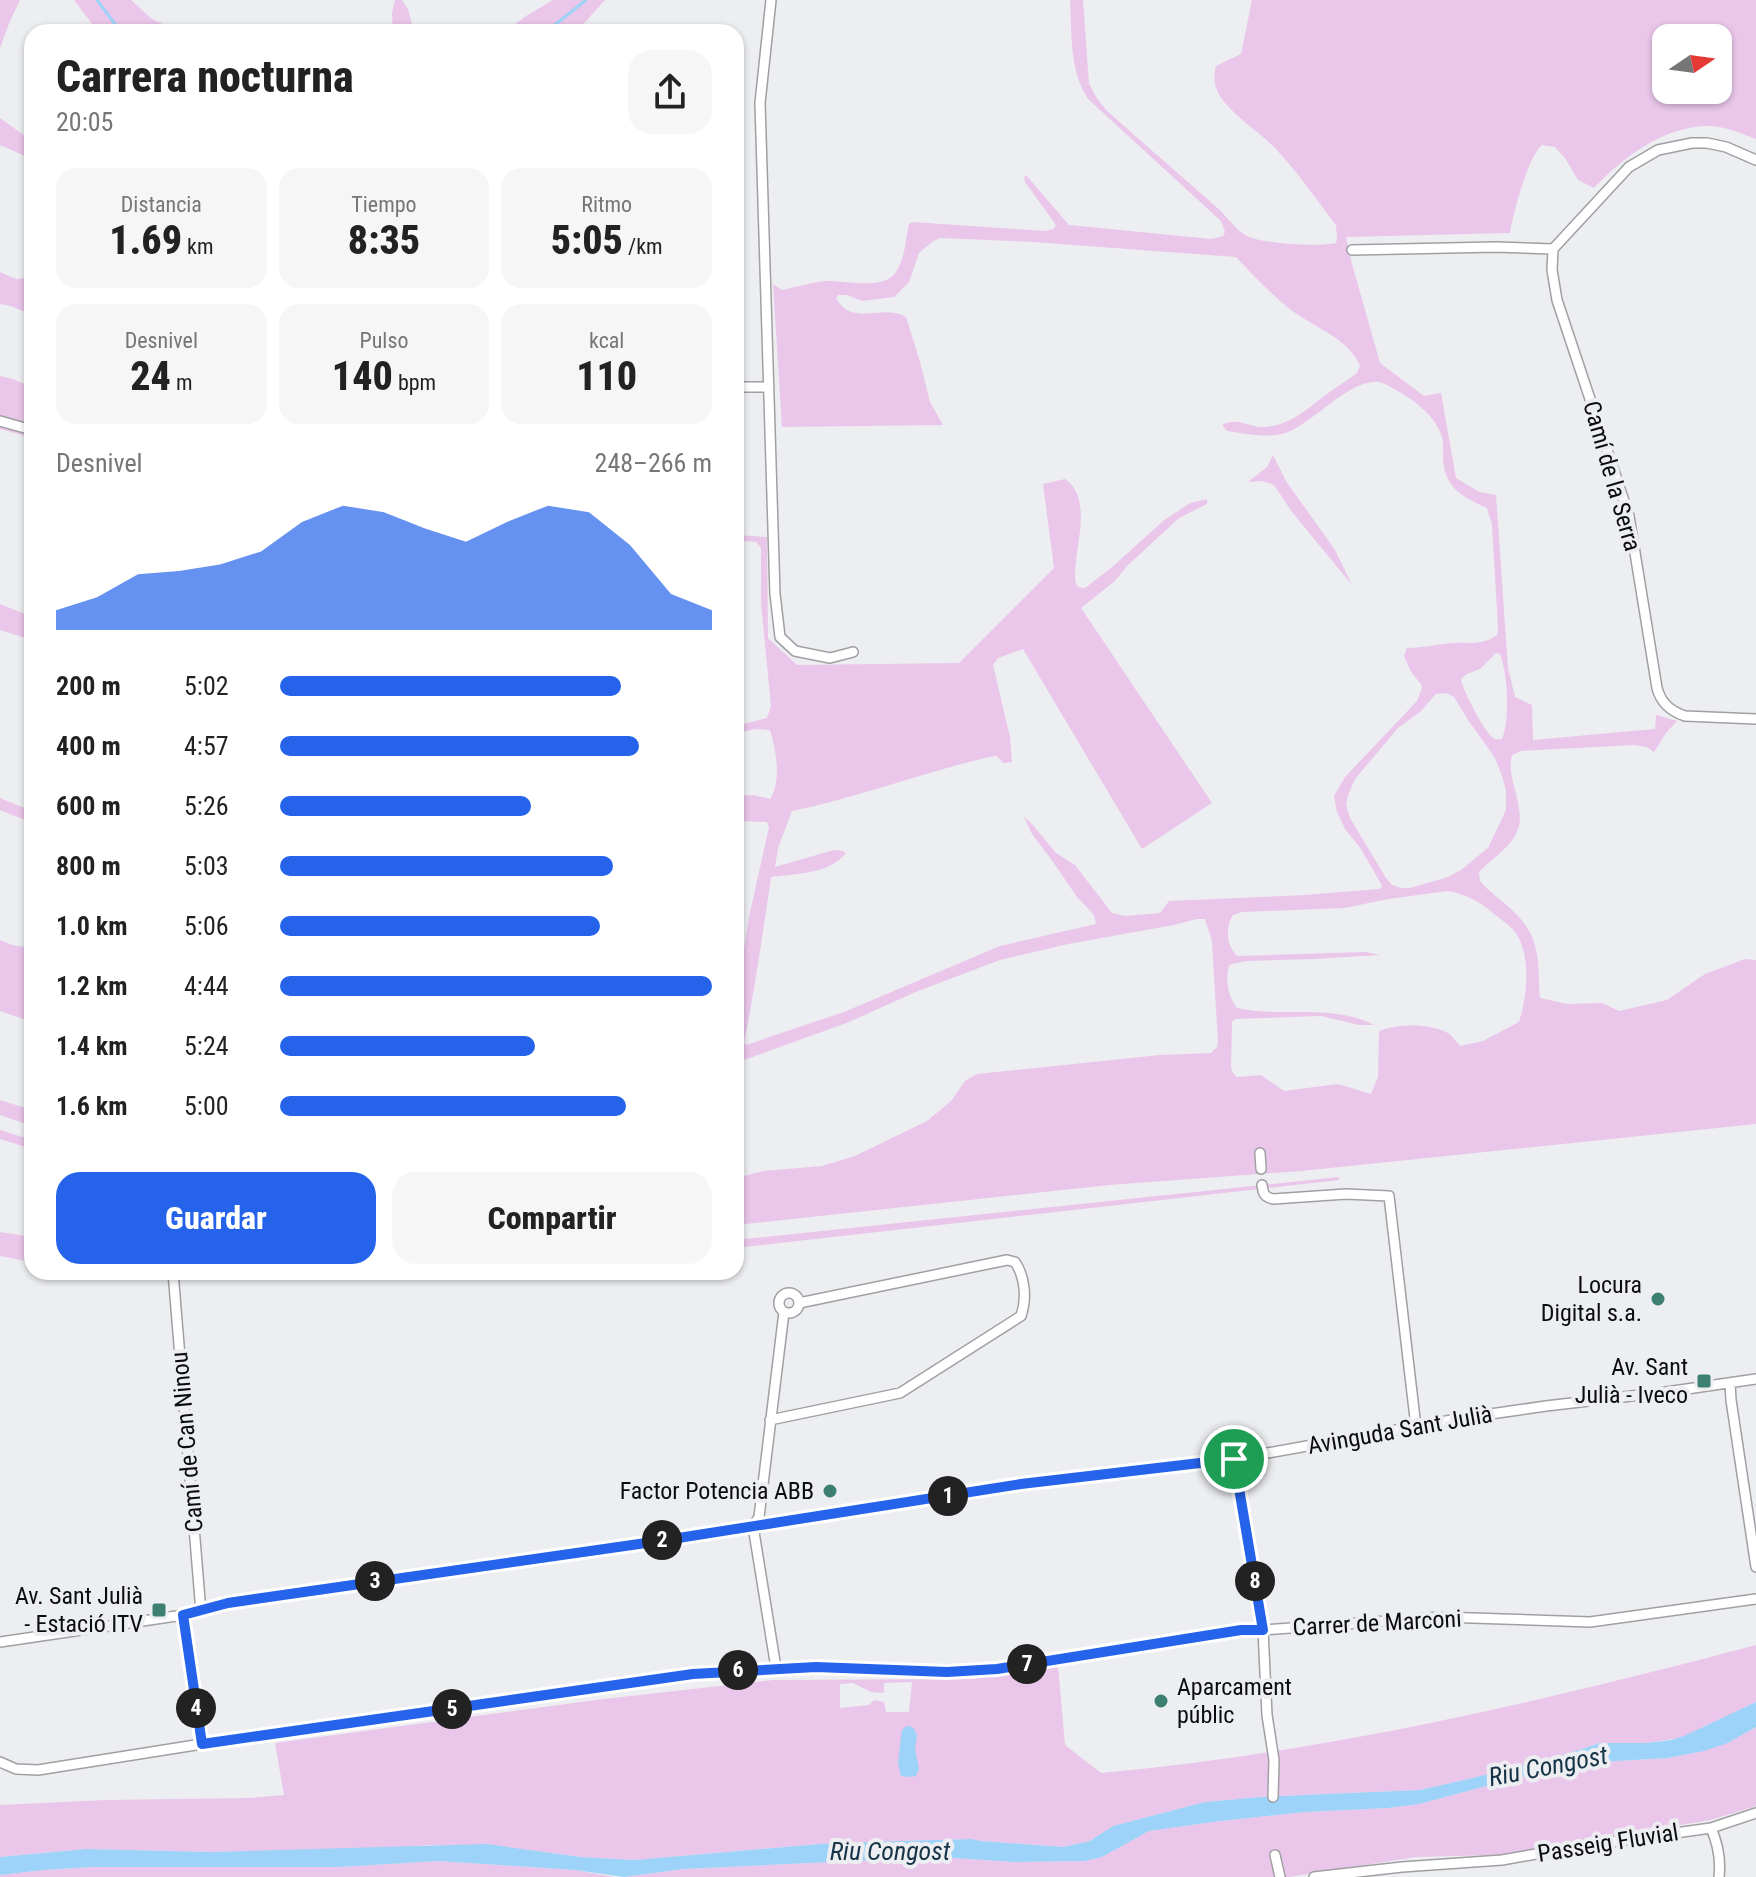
<!DOCTYPE html>
<html lang="es">
<meta charset="utf-8">
<style>
body{margin:0;font-family:"Roboto Condensed",sans-serif;background:#f6f6f6;color:#222;height:100vh;display:flex;flex-direction:column;font-size:30px;white-space:nowrap}
*{box-sizing:border-box;margin:0}
p{font-size:26px;color:#767676}
.icon{flex:none;width:44px;height:44px;fill:none;stroke:currentColor;stroke-width:2;stroke-linecap:round;stroke-linejoin:round}
.map{position:relative;flex:1;overflow:hidden}
.panel{position:absolute;left:24px;top:24px;width:720px;height:1256px;display:flex;flex-direction:column;background:#fff;border-radius:24px;box-shadow:0 2px 6px #0004}
.panel>*{flex:none}
.needle{width:52px;rotate:77deg}
.buttons{position:absolute;left:1652px;top:24px;display:grid;gap:16px}
.buttons a{display:grid;place-items:center;width:80px;height:80px;border-radius:16px;background:#fff;box-shadow:0 2px 6px #0004;font-size:40px}
.pin{position:absolute;display:grid;place-items:center;width:68px;height:68px;color:#fff;margin:-34px;border:4px solid #fff;border-radius:50%;box-shadow:0 2px 8px #0007}
.km{position:absolute;width:40px;height:40px;margin:-20px;border-radius:50%;background:#222;color:#fff;font-size:22px;line-height:40px;text-align:center}
.round{display:grid;place-items:center;flex:none;width:84px;height:84px;border-radius:24px;background:#f6f6f6}
.overview{display:flex;align-items:center;justify-content:space-between;height:136px;padding:0 32px}
h1{font-size:44px;font-weight:800;line-height:60px}
.stats{display:grid;grid-template-columns:repeat(3,1fr);gap:12px;height:136px;padding:8px 32px}
.stats div{display:grid;align-content:center;border-radius:20px;background:#f6f6f6;text-align:center}
.stats b{font-size:40px;font-weight:800}
.stats small{font-size:22px;font-weight:400}
.stats p{font-size:22px}
.chart{height:224px;padding:16px 32px}
.chart p{display:flex;justify-content:space-between}
.chart svg{width:100%;height:144px;margin-top:8px;fill:#2563eb;opacity:.7}
.button{display:flex;gap:16px;margin-top:auto;padding:16px 32px}
.button a{flex:1;height:92px;border-radius:24px;background:#2563eb;color:#fff;font-size:32px;font-weight:800;line-height:92px;text-align:center}
.button a+a{background:#f6f6f6;color:#222}
ul{padding:0 32px;list-style:none;font-size:26px}
li{display:grid;grid-template-columns:128px 96px 1fr;align-items:center;height:60px}
li i{height:20px;border-radius:10px;background:#2563eb}
.map>svg:first-child{display:block}
.green{fill:#eac6ea;fill-rule:evenodd}
.water{fill:#9dd2f9}
.lines{fill:none;stroke-linecap:round;stroke-linejoin:round}
.stream{stroke:#9dd2f9;stroke-width:3}
.minor-casing{stroke:#a0a0a3;stroke-width:12}
.minor{stroke:#fff;stroke-width:9}
.route-casing{stroke:#fff;stroke-width:16}
.route{stroke:#2563eb;stroke-width:10}
.poi-dot{fill:#3d8071;stroke:#edeef1;stroke-width:3}
.labels{text-anchor:middle;stroke-width:8;stroke-linejoin:round;paint-order:stroke}
.street-label{font-size:24px;fill:#0b0c0d;stroke:#edeef1}
.poi-label{font-size:24px;fill:#0b0c0d;stroke:#edeef1;text-anchor:end}
.water-label{font-size:26px;font-style:italic;fill:#163448;stroke:#edeef1}
</style>
<div class="map">
<svg width="1756" height="1877" viewBox="0 0 1756 1877">
<rect width="100%" height="100%" fill="#edeef1"/>
<path class="green" d="M0,0H20L10,21L0,48Z
M74,0H131L152,19L180,32H98Z
M395,0H402L408,9L414,32H393L392,13Z
M553,0H605L576,32H505L526,16Z
M1070,0H1083L1089,84L1098,100L1108,112C1143,143 1179,174 1214,205C1225,214 1234,228 1245,235C1259,244 1319,247 1336,243L1337,239L1336,225C1316,199 1297,171 1274,147C1257,130 1233,116 1220,96C1214,86 1213,77 1216,66L1241,54L1252,0H1756V139C1740,133 1725,126 1708,126C1664,126 1622,158 1594,188L1578,180L1565,158L1555,147L1542,145C1528,156 1513,214 1510,233L1346,237L1352,264L1380,363L1424,396L1441,393L1456,478L1479,492L1496,495L1508,668L1515,697L1532,705L1533,740L1655,729L1656,715L1677,721L1666,733L1654,752L1647,747L1634,745L1521,751L1512,755C1505,781 1530,811 1515,836C1506,851 1490,860 1479,872L1480,881C1490,893 1502,900 1513,911C1542,938 1537,961 1540,998L1567,1004L1602,1003L1619,1011L1667,1000L1705,974L1745,959L1756,960V1124L1301,1171L1109,1185L736,1225V1178L763,1171L822,1166L855,1156L927,1121L951,1101L965,1081L977,1074L1160,1055L1211,1053L1217,1047L1218,1042L1212,941L1205,919H1197L1174,925L1068,944L1000,960L918,991L849,1022L736,1063V999L749,917L769,827L767,822L736,821V796L753,795L770,799C782,780 776,751 770,730L756,729L736,733V726L767,718L771,706L761,603V548L756,542L736,540V535L767,537L768,638L797,665L959,663L1054,568L1043,484L1065,479C1094,498 1074,549 1075,578L1077,587L1085,588L1111,568L1163,521L1190,503L1207,499V504L1179,518L1127,566L1115,581L1081,608L1212,803L1142,849L1023,649L998,658L993,665L1010,737L1012,762L1003,763L997,756L989,757C922,773 859,797 792,811L778,848L775,867L834,850L843,851L846,853C828,875 797,873 771,877C763,932 755,988 744,1043L746,1045L844,1012L1000,946L1096,924L1094,915L1077,897L1053,862L1032,834L1024,817L1032,824L1056,853L1075,865L1112,913L1125,916L1160,913L1169,901L1305,895L1379,889L1382,887L1381,884L1361,849L1345,829L1337,812L1334,796L1345,777L1417,701L1422,688L1421,684L1411,672L1404,656L1407,648C1423,648 1437,644 1453,643C1469,642 1482,646 1497,635L1498,627L1492,525L1487,508C1461,496 1444,488 1443,456C1443,448 1444,440 1440,432C1434,415 1411,398 1396,390C1391,387 1384,383 1379,382C1351,378 1314,422 1288,432C1270,439 1246,434 1227,431L1222,425C1237,416 1250,428 1265,427C1293,425 1310,406 1331,391C1340,385 1349,379 1357,373L1360,365C1345,336 1315,328 1291,310C1271,294 1254,276 1236,257L1033,242L940,238L932,242L919,253L909,282L894,297L862,301L847,295H838L836,298C853,328 883,303 906,317L920,362L930,402L943,425L782,427L773,284L782,290C796,287 810,283 825,281C844,280 884,291 896,272C906,256 905,240 909,224L913,222L1045,231L1053,229L1056,225L1025,182L1024,178L1026,175L1069,225L1211,239L1223,236L1225,232L1221,221L1088,99C1069,69 1072,34 1070,0ZM1666,38H1718V90H1666ZM1496,653L1500,654C1508,674 1510,719 1502,739C1500,739 1497,740 1495,739C1486,736 1462,689 1461,679L1467,674L1480,669ZM1446,693L1454,697L1468,720L1495,758L1502,776L1506,790V810L1488,848L1461,870L1448,877L1410,888H1401L1392,885L1386,878L1350,818L1346,805L1348,795L1355,779L1398,728L1420,712L1436,694ZM1448,891C1466,894 1480,902 1493,913C1501,920 1512,926 1517,935C1531,958 1527,997 1519,1022L1483,1041L1460,1046C1456,1041 1451,1034 1446,1032C1426,1023 1398,1024 1379,1031L1378,1077L1371,1094L1338,1084L1284,1091L1261,1075L1237,1077L1233,1073L1231,1067L1232,1026V1021L1236,1019L1321,1016L1359,1025H1374C1333,1003 1282,1018 1237,1008C1228,997 1225,979 1229,965L1246,961L1314,959L1380,955L1366,952L1237,956C1226,944 1225,928 1233,915L1242,912L1345,908L1388,899Z
M0,118L32,141V159L0,145Z
M0,272L16,279L32,277V315L11,306L0,304Z
M0,376L13,379L32,387V438L0,429Z
M1273,455L1286,481L1335,550L1352,585L1292,512L1274,485L1262,481L1248,482L1267,467Z
M0,604L32,617V640L0,630Z
M0,798L32,811V823L0,810Z
M0,940L12,945L32,948V1022L0,1011Z
M0,1100L32,1110V1126L0,1115Z
M0,1130L32,1140V1149L0,1139Z
M1339,1177V1180L736,1248V1240Z
M0,1232L32,1237V1260L26,1261L0,1256Z
M1756,1645V1702L1680,1738L1646,1743H1600L1570,1753L1473,1778L1420,1790L1261,1797L1205,1802L1113,1826L1090,1841L1063,1847L981,1841L972,1839L832,1843L635,1860L580,1857L498,1846L430,1845L389,1848L212,1852L86,1849L0,1857V1805L105,1800L249,1798L284,1795L275,1743L604,1699L773,1680L972,1679L1058,1666L1065,1745L1101,1773C1323,1753 1541,1702 1756,1645ZM912,1682L909,1712H886L884,1702L874,1700L869,1705L840,1708V1684L853,1683L871,1692L884,1693V1683Z
M1756,1727V1806L1711,1820L1496,1855L1416,1857L1289,1877H624L683,1869L939,1857L1014,1862L1085,1861L1102,1857L1149,1831L1220,1821L1305,1812L1388,1808L1419,1804L1505,1781L1582,1763L1668,1758L1695,1753L1728,1743Z
M438,1861L575,1870L615,1877H0V1875L44,1870L91,1867H340Z"/>
<path class="water" d="M1756,1702V1727L1728,1743L1704,1751L1668,1758L1582,1763L1505,1781L1419,1804L1388,1808L1305,1812L1220,1821L1149,1831L1102,1857L1085,1861L1014,1862L939,1857L683,1869L624,1877L575,1870L438,1861L340,1867H91L44,1870L0,1875V1857L86,1849L212,1852L487,1844L580,1857L635,1860L832,1843L972,1839L981,1841L1063,1847L1090,1841L1113,1826L1205,1802L1261,1797L1420,1790L1473,1778L1570,1753L1600,1743H1646L1671,1740L1684,1736Z
M910,1726L914,1729L917,1735L915,1749L919,1769L916,1776L909,1777L901,1776L898,1763L902,1730L905,1727Z"/>
<g class="lines">
<path class="stream" d="M97,0L121,32
M546,32L586,0"/>
<defs>
<path id="minor" d="M771,0L760,103L775,594L780,637L795,651L830,658L853,652
M1553,249L1552,270L1557,300L1629,516L1657,688C1661,703 1670,711 1685,716L1756,719
M1553,249L1629,167L1658,150L1692,143H1707L1726,147L1756,160
M1352,250L1496,247L1553,249
M736,387H769
M0,421L32,430
M1260,1153L1261,1169
M1262,1185C1263,1193 1264,1197 1273,1199L1346,1194L1389,1196L1416,1427
M173,1272L201,1612
M779 1303a10 10 0 1 1 20 0a10 10 0 1 1-20 0Z
M1730,1383L1731,1400L1756,1567
M770,1420L900,1393L1021,1316C1027,1298 1025,1277 1015,1262L1007,1260L799,1303
M1234,1459L1263,1630L1267,1715L1274,1760L1273,1797
M183,1615L202,1744
M0,1642L183,1615L228,1603L262,1598L653,1542L1021,1484L1234,1459L1463,1418L1546,1406L1666,1392L1756,1379
M776,1668L753,1526L759,1517L784,1312
M0,1762L16,1769L38,1770L202,1744L693,1674L816,1667L947,1672L997,1669L1241,1630H1263L1441,1617L1590,1622L1756,1599
M1711,1828C1718,1844 1721,1860 1719,1877
M1275,1855L1280,1877
M1314,1877L1402,1867L1502,1860L1575,1847L1711,1828L1756,1813"/>
</defs>
<use href="#minor" class="minor-casing"/>
<use href="#minor" class="minor"/>
</g>
<g class="lines">
<defs>
<path id="route" d="M1234,1459L1263,1630H1241L997,1669L947,1672L816,1667L693,1674L202,1744L183,1615L228,1603L262,1598L653,1542L1021,1484Z"/>
</defs>
<use href="#route" class="route-casing"/>
<use href="#route" class="route"/>
</g>
<g class="poi-dot">
<circle cx="1658" cy="1299" r="8"/>
<rect x="1696" y="1373" width="16" height="16" rx="4"/>
<circle cx="830" cy="1491" r="8"/>
<rect x="151" y="1602" width="16" height="16" rx="4"/>
<circle cx="1161" cy="1701" r="8"/>
</g>
<g class="labels">
<g class="street-label">
<text transform="translate(1612 476) rotate(74)" y="8">Camí de la Serra</text>
<text transform="translate(1400 1430) rotate(-10)" y="8">Avinguda Sant Julià</text>
<text transform="translate(187 1442) rotate(-95)" y="8">Camí de Can Ninou</text>
<text transform="translate(1377 1623) rotate(-3)" y="8">Carrer de Marconi</text>
<text transform="translate(1608 1843) rotate(-9)" y="8">Passeig Fluvial</text>
</g>
<g class="poi-label">
<text x="1642" y="1293">Locura<tspan x="1642" dy="28">Digital s.a.</tspan></text>
<text x="1688" y="1375">Av. Sant<tspan x="1688" dy="28">Julià - Iveco</tspan></text>
<text x="814" y="1499">Factor Potencia ABB</text>
<text x="143" y="1604">Av. Sant Julià<tspan x="143" dy="28">- Estació ITV</tspan></text>
<text x="1177" y="1695" text-anchor="start">Aparcament<tspan x="1177" dy="28">públic</tspan></text>
</g>
<g class="water-label">
<text transform="translate(1548 1766) rotate(-11)" y="9">Riu Congost</text>
<text x="890" y="1860">Riu Congost</text>
</g>
</g>
</svg>
<div class="buttons">
<a><svg class="needle" viewBox="-14 -14 28 28"><path d="M0-13l5 13h-10z" fill="#e53935"/><path d="M0 13l5-13h-10z" fill="#767676"/></svg></a>
</div>
<div class="pin" style="left:1234px;top:1459px;background:#1e9e55"><svg class="icon" aria-label="arrive" viewBox="0 0 24 24"><path d="M6 21V4h12l-3 4 3 4H6"/></svg></div>
<b class="km" style="left:948px;top:1496px">1</b>
<b class="km" style="left:662px;top:1540px">2</b>
<b class="km" style="left:375px;top:1581px">3</b>
<b class="km" style="left:196px;top:1708px">4</b>
<b class="km" style="left:452px;top:1709px">5</b>
<b class="km" style="left:738px;top:1670px">6</b>
<b class="km" style="left:1027px;top:1664px">7</b>
<b class="km" style="left:1255px;top:1581px">8</b>
<section class="panel">
<div class="overview"><div><h1>Carrera nocturna</h1><p>20:05</p></div><a class="round"><svg class="icon" aria-label="share" viewBox="0 0 24 24"><path d="M12 15V3M7 8l5-5 5 5M5 13v7h14v-7"/></svg></a></div>
<div class="stats">
<div><p>Distancia</p><b>1.69<small> km</small></b></div>
<div><p>Tiempo</p><b>8:35</b></div>
<div><p>Ritmo</p><b>5:05<small> /km</small></b></div>
</div>
<div class="stats">
<div><p>Desnivel</p><b>24<small> m</small></b></div>
<div><p>Pulso</p><b>140<small> bpm</small></b></div>
<div><p>kcal</p><b>110</b></div>
</div>
<div class="chart"><p><span>Desnivel</span>248–266 m</p>
<svg viewBox="0 0 160 44" preserveAspectRatio="none"><path d="M0 44V38L10 34L20 27L30 26L40 24L50 20L60 11L70 6L80 8L90 13L100 17L110 11L120 6L130 8L140 18L150 33L160 38V44z"/></svg>
</div>
<ul>
<li><b>200 m</b>5:02<i style="width:79%"></i></li>
<li><b>400 m</b>4:57<i style="width:83%"></i></li>
<li><b>600 m</b>5:26<i style="width:58%"></i></li>
<li><b>800 m</b>5:03<i style="width:77%"></i></li>
<li><b>1.0 km</b>5:06<i style="width:74%"></i></li>
<li><b>1.2 km</b>4:44<i style="width:100%"></i></li>
<li><b>1.4 km</b>5:24<i style="width:59%"></i></li>
<li><b>1.6 km</b>5:00<i style="width:80%"></i></li>
</ul>
<div class="button"><a>Guardar</a><a>Compartir</a></div>
</section>
</div>
